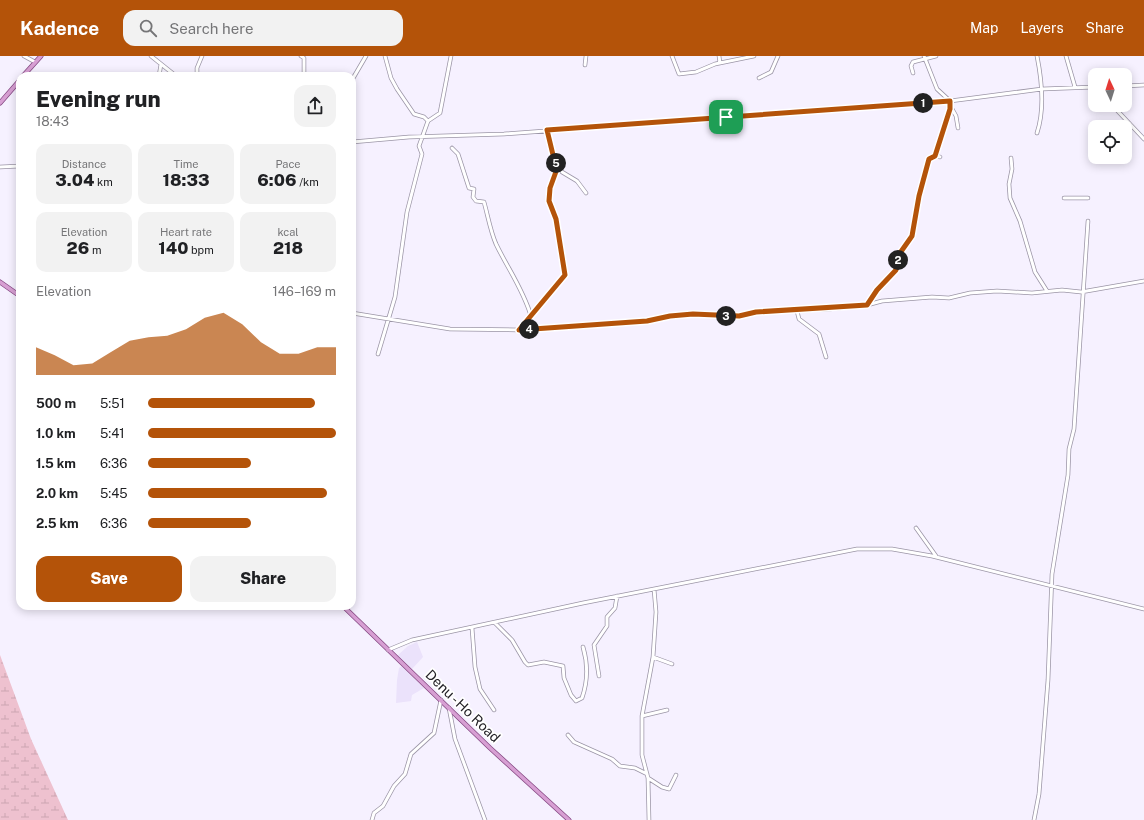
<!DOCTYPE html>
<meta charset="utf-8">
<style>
body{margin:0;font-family:"Public Sans",sans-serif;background:#f2f2f2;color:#202124;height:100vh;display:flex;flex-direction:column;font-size:15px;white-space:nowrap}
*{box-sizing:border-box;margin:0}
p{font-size:13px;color:#757577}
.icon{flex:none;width:22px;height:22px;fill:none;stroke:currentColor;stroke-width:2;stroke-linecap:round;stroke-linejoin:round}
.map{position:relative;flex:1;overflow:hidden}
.panel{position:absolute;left:16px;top:16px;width:340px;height:538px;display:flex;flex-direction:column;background:#fff;border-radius:12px;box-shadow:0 2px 10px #0003}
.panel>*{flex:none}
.needle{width:26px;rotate:356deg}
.controls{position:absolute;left:1088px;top:12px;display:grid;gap:8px}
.controls a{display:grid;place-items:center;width:44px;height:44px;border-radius:8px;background:#fff;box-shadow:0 2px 10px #0003;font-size:20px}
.pin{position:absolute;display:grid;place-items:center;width:34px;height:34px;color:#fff;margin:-17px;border-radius:8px;box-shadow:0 2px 6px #0006}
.km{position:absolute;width:20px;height:20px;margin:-10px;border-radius:50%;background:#222;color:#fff;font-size:11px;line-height:20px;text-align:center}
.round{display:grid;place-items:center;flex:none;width:42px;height:42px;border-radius:12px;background:#f2f2f2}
.headline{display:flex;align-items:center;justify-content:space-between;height:68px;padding:0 20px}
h1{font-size:22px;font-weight:800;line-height:30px}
.figures{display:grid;grid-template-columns:repeat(3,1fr);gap:6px;height:68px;padding:4px 20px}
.figures div{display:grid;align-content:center;border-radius:10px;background:#f2f2f2;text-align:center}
.figures b{font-size:17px;font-weight:800}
.figures small{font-size:11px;font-weight:400}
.figures p{font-size:11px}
.chart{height:112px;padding:8px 20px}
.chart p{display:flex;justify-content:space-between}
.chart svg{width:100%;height:72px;margin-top:4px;fill:#b45309;opacity:.7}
.action{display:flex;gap:8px;margin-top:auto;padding:8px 20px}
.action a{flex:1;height:46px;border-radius:12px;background:#b45309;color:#fff;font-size:16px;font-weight:800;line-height:46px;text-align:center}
.action a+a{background:#f2f2f2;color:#202124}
ul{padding:0 20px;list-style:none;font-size:13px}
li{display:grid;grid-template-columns:64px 48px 1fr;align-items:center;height:30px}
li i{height:10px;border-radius:5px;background:#b45309}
header{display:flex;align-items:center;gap:24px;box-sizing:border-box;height:56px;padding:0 20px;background:#b45309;color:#fff}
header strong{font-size:19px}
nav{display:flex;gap:22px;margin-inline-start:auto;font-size:14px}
.search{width:280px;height:36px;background:#f2f2f2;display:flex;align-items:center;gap:10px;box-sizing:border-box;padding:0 14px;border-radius:12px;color:#757577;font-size:15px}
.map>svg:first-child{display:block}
.built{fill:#ebe2fb}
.wetland{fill:url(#wetland-marsh)}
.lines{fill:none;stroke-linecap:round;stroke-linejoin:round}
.minor-casing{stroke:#9b95a6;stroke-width:4.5}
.major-casing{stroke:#864984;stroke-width:5}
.minor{stroke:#fff;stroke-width:3}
.major{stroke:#d79fd3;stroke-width:3.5}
.route-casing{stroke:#fff;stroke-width:8}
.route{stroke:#b45309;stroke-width:5}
.labels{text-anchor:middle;stroke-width:3.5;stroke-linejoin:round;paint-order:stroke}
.street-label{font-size:14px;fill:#232127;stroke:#fff}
</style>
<header>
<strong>Kadence</strong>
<div class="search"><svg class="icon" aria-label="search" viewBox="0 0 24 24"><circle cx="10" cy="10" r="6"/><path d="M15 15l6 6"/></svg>Search here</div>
<nav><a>Map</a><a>Layers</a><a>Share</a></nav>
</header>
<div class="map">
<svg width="1144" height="764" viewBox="0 0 1144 764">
<defs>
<pattern id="wetland-marsh" width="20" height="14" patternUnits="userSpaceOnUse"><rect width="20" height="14" fill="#eec1cf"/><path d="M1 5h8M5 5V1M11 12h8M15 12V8" fill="none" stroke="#cca6b2"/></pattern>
</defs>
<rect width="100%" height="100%" fill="#f6f1ff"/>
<path class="built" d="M417,586L423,601L412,613L397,600L408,590Z
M402,610L424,632L412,639L411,645L396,647L397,624L399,612Z"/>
<path class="wetland" d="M0,599L31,683L68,764H0Z"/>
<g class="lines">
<defs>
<path id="minor" d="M24,0L35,6
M151,0L161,8L159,20
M301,0L304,2V20
M385,0L391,22L397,33L414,58L424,61L428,65L440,57L451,0
M672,0L679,18L696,16L715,8L754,0
M719,0L720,7
M924,0L937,33L950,45V53L935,99
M1037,0C1042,25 1045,53 1037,77
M1066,0L1075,31
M161,8L176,20
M585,9L586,0
M913,17L911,10L913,6L936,0
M197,20V12L202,0
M759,22L771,16L778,0
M352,24L366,0
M1125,30L1144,29
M1112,49L1144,83
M951,51L956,60L958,72
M352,86L409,81L504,78L950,45L1042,33L1095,31
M452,92L458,98L469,132L474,133L473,141L476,145L484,146C488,160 490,174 496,188C508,213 523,233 531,260
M1011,102L1012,113L1009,128L1010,142L1020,165L1035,216L1047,235
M558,110L562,116L577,125L586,137
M0,111L20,110
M1064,142H1088
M867,249L877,234L896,214L900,197L912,180L919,140L929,103L935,99L940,101
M797,255L799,263L819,278L826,301
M352,257L450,273L519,274L647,265L669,260L693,259L739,260L756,256L830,253L867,249L882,245L932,241L949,242L970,237L997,235L1032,237L1062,234L1081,236L1144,225
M519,274L565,219L556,163L549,145V132L558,110L554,103L547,74
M378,298L395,241L407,156L422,98L419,90L428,65
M916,472L936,500
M95,550H102
M495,567L512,584L525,606L528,609L544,606L563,610L564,622L571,639L576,645L582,642C588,625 588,608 583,591
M472,572L475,611L480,633L494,654
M388,594L412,584L583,547L857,493H892L932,500L1144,553
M653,601L672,608
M599,620L594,589L607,570V561L615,552L617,540
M449,652L455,683L485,764
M642,660L667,654
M568,679L574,686L612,703L620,710L635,712L647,718
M648,722L662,731L669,733L676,719
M372,764L374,757L383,750L394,730L405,718L411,698L434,677L441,644
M649,764L648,722L642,699V660L653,601L656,556L654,533
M1034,764L1039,738L1048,624L1052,518L1068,419L1069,393L1074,373L1088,165"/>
<path id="major" d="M23,20L41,0
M0,47L20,24
M0,226L20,240
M343,550L490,692L569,764"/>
</defs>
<use href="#minor" class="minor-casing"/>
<use href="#major" class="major-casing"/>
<use href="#minor" class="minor"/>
<use href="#major" class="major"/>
</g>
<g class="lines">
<defs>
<path id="route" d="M950,45V53L935,100L929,103L919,140L912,180L900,197L896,214L877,234L867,249L756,256L739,260L693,258L670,260L647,265L519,274L565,219L556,163L549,145L550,132L558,110L554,103L547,74Z"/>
</defs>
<use href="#route" class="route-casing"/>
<use href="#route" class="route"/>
</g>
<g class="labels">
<g class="street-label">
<text transform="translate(463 650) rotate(44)" y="5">Denu - Ho Road</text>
</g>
</g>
</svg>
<div class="controls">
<a><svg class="needle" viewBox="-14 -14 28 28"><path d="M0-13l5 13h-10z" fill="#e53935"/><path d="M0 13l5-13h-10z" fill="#757577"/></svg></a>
<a><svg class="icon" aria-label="locate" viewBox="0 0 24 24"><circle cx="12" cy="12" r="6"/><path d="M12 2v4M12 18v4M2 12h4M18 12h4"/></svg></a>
</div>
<div class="pin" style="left:726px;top:61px;background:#1e9e55"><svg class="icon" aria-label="arrive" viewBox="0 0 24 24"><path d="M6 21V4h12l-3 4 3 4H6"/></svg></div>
<b class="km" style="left:923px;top:47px">1</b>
<b class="km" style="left:898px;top:204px">2</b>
<b class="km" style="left:726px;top:260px">3</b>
<b class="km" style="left:529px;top:273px">4</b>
<b class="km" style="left:556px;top:107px">5</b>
<section class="panel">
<div class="headline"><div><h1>Evening run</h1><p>18:43</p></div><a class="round"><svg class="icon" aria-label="share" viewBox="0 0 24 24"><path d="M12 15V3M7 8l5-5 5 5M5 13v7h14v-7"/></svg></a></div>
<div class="figures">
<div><p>Distance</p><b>3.04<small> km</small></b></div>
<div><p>Time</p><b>18:33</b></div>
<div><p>Pace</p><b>6:06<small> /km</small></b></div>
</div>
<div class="figures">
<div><p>Elevation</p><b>26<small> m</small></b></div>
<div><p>Heart rate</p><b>140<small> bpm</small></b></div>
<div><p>kcal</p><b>218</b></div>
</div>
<div class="chart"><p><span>Elevation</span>146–169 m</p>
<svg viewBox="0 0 160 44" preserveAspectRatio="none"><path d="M0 44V27L10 32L20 38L30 37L40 30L50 23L60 21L70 20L80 16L90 9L100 6L110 13L120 24L130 31L140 31L150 27L160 27V44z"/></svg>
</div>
<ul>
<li><b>500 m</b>5:51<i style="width:89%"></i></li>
<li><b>1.0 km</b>5:41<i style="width:100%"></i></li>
<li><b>1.5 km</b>6:36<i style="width:55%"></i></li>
<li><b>2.0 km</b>5:45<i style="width:95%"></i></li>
<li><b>2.5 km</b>6:36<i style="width:55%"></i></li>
</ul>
<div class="action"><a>Save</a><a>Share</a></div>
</section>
</div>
